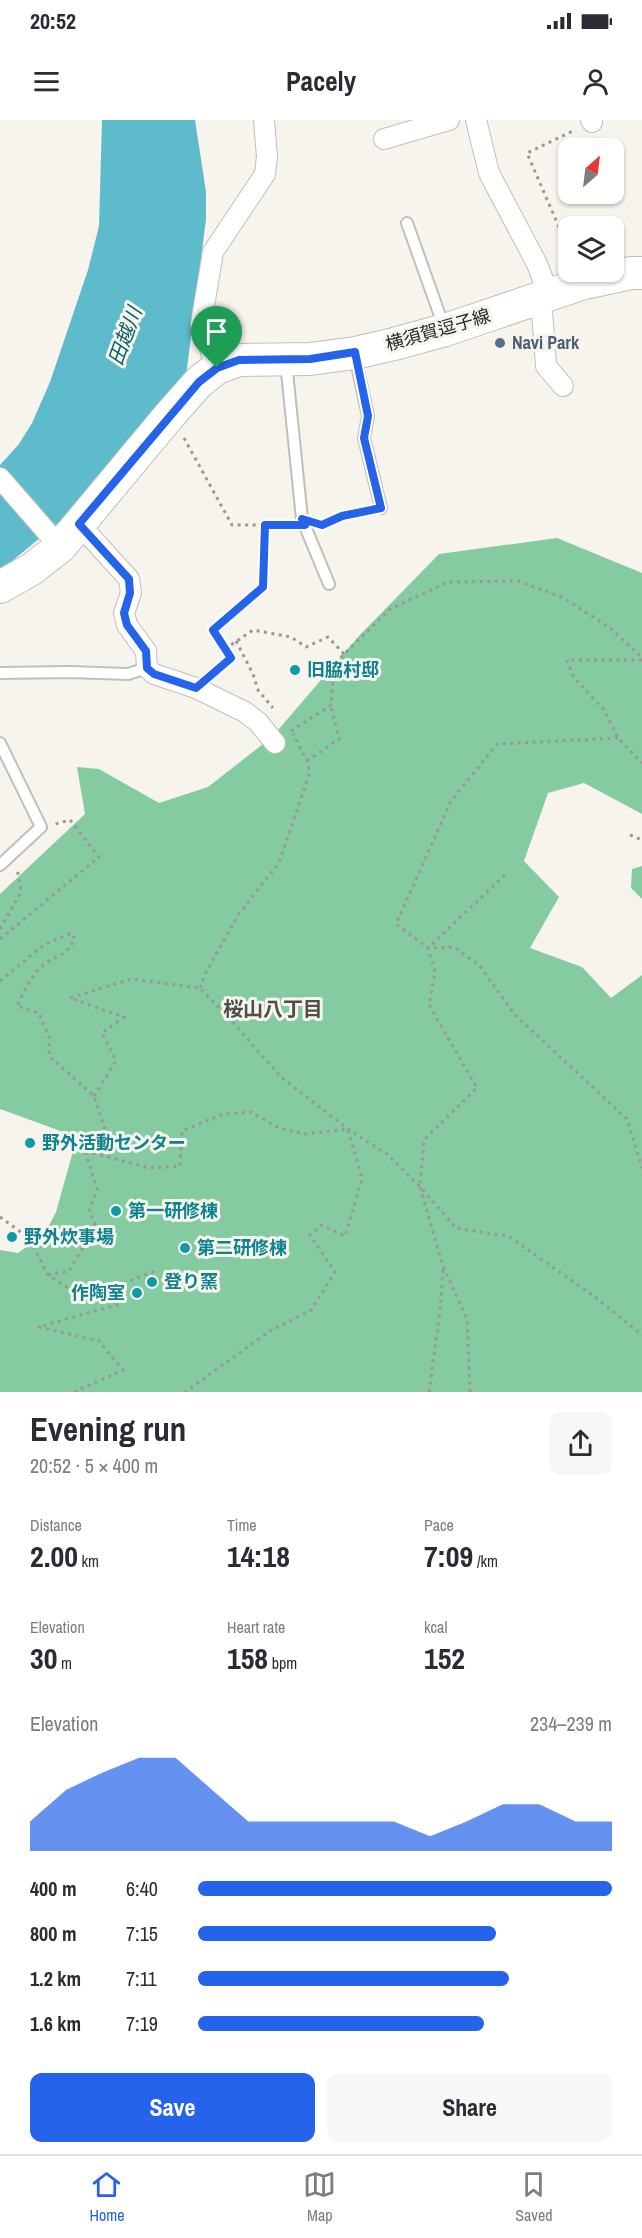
<!DOCTYPE html>
<meta charset="utf-8">
<style>
body{margin:0;font-family:"Archivo Narrow","Noto Sans JP",sans-serif;background:#f7f7f7;color:#2b2b33;height:100vh;display:flex;flex-direction:column;font-size:22px;white-space:nowrap}
*{box-sizing:border-box;margin:0}
p{font-size:20px;color:#7c7c81}
.icon{flex:none;width:33px;height:33px;fill:none;stroke:currentColor;stroke-width:2;stroke-linecap:round;stroke-linejoin:round}
.map{position:relative;height:1272px;overflow:hidden}
.panel{display:flex;flex-direction:column;background:#fff;flex:1}
.panel>*{flex:none}
.needle{width:39px;rotate:28deg}
.buttons{position:absolute;left:558px;top:18px;display:grid;gap:12px}
.buttons a{display:grid;place-items:center;width:66px;height:66px;border-radius:12px;background:#fff;box-shadow:0 2px 4px #0004;font-size:30px}
.pin{position:absolute;display:grid;place-items:center;width:51px;height:51px;color:#fff;margin:-62px -26px;border-radius:50% 50% 50% 0;rotate:-45deg;box-shadow:0 0 6px #0007}
.pin .icon{rotate:45deg}
.round{display:grid;place-items:center;flex:none;width:63px;height:63px;border-radius:12px;background:#f7f7f7}
.headline{display:flex;align-items:center;justify-content:space-between;height:102px;padding:0 30px}
h1{font-size:33px;font-weight:700;line-height:45px}
.stats{display:grid;grid-template-columns:repeat(3,1fr);gap:9px;height:102px;padding:6px 30px}
.stats div{display:grid;align-content:center}
.stats b{font-size:30px;font-weight:700}
.stats small{font-size:16px;font-weight:400}
.stats p{font-size:16px}
.chart{height:168px;padding:12px 30px}
.chart p{display:flex;justify-content:space-between}
.chart svg{width:100%;height:108px;margin-top:6px;fill:#2563eb;opacity:.7}
.action{display:flex;gap:12px;margin-top:auto;padding:12px 30px}
.action a{flex:1;height:69px;border-radius:12px;background:#2563eb;color:#fff;font-size:24px;font-weight:700;line-height:69px;text-align:center}
.action a+a{background:#f7f7f7;color:#2b2b33}
ul{padding:0 30px;list-style:none;font-size:20px}
li{display:grid;grid-template-columns:96px 72px 1fr;align-items:center;height:45px}
li i{height:15px;border-radius:8px;background:#2563eb}
.status{display:flex;justify-content:space-between;align-items:center;height:42px;padding:0 30px;background:#fff;direction:ltr}
.status svg{height:16px;fill:currentColor}
header{display:flex;justify-content:space-between;align-items:center;height:78px;padding:0 30px;background:#fff;font-size:27px;font-weight:700}
.menu{display:flex;justify-content:space-around;align-items:center;height:84px;border-top:2px solid #e1e1e2;background:#fff;font-size:16px;color:#7c7c81}
.menu a{display:grid;justify-items:center;gap:3px}
.menu .current{color:#2563eb}
.map>svg:first-child{display:block}
.forest{fill:#85cba2}
.water{fill:#5dbbcc}
.lines{fill:none;stroke-linecap:round;stroke-linejoin:round}
.service-casing{stroke:#c0bfb8;stroke-width:14}
.minor-casing{stroke:#c0bfb8;stroke-width:22}
.primary-casing{stroke:#c0bfb8;stroke-width:34}
.path{stroke:#999893;stroke-width:3;stroke-dasharray:3 4.5;stroke-linecap:butt}
.service{stroke:#fff;stroke-width:10}
.minor{stroke:#fff;stroke-width:20}
.primary{stroke:#fff;stroke-width:32}
.route-casing{stroke:#fff;stroke-width:12}
.route{stroke:#2563eb;stroke-width:8}
.service-dot{fill:#5c6f8a;stroke:#f6f4ed;stroke-width:2}
.culture-dot{fill:#0f9aa8;stroke:#f6f4ed;stroke-width:2}
.labels{text-anchor:middle;stroke-width:6;stroke-linejoin:round;paint-order:stroke}
.street-label{font-size:18px;fill:#252522;stroke:#f6f4ed}
.service-label{font-size:18px;font-weight:bold;fill:#4e5e75;stroke:#f6f4ed;text-anchor:start}
.culture-label{font-size:18px;font-weight:bold;fill:#0d838f;stroke:#f6f4ed;text-anchor:start}
.water-label{font-size:20px;font-style:italic;fill:#095d69;stroke:#f6f4ed}
.neighbourhood-label{font-size:20px;font-weight:bold;fill:#504e49;stroke:#f6f4ed}
</style>
<div class="status"><b>20:52</b><svg viewBox="0 0 49 12"><path d="M0 12V9h3v3zM5 12V6h3v6zM10 12V3h3v9zM15 12V0h3v12zM26 1h20v11H26zM47 4h2v5h-2z"/></svg></div>
<header><svg class="icon" aria-label="menu" viewBox="0 0 24 24"><path d="M4 6h16M4 12h16M4 18h16"/></svg>Pacely<svg class="icon" aria-label="person" viewBox="0 0 24 24"><circle cx="12" cy="8" r="4"/><path d="M4 21q1-7 8-7t8 7"/></svg></header>
<div class="map">
<svg width="642" height="1272" viewBox="0 0 642 1272">
<rect width="100%" height="100%" fill="#f6f4ed"/>
<path class="forest" d="M557,418L642,453V694L584,663L548,673L524,741L559,777L530,828L582,847L611,878L642,855V1272H0V1130L18,1133L45,1113L56,1092L77,1017L0,989V774L85,694L77,647L99,649L159,683L208,667L272,617L358,517L439,434Z
M642,746V779L631,768L632,749Z"/>
<path class="water" d="M102,0H195L206,72V99L186,256L58,403L0,451V345L19,324L32,303L50,262L88,150L99,106Z"/>
<g class="lines">
<defs>
<path id="service" d="M407,103L444,207
M355,236L368,296L364,318L381,388
M286,242L302,399L329,464
M0,553L70,552L128,554L147,548
M0,623L41,707L0,745"/>
<path id="minor" d="M476,0L489,53L537,144L549,175
M591,0L592,2
M384,19L449,0
M541,178L546,246L563,266
M217,248L201,204L213,132L265,54L267,37L264,0
M0,358L60,427
M79,404L129,459L131,473L124,493L127,505L146,531L147,548L154,554L196,568L245,592L258,602L275,623"/>
<path id="primary" d="M0,467L32,449L60,427L169,296L199,262L217,248L239,240L310,239L355,233L394,224L445,210L584,163L631,153H642"/>
</defs>
<use href="#service" class="service-casing"/>
<use href="#minor" class="minor-casing"/>
<use href="#primary" class="primary-casing"/>
<path class="path" d="M568,128L527,33L575,10
M184,318L232,405H290
M320,404L322,405L342,396L367,391
M236,521L253,554L258,570L273,588
M225,529L253,510L291,517L306,527L328,517L344,534
M642,540H567L574,558L604,590L618,618L642,643
M211,554L231,538L213,510L263,467L265,405
M291,611L331,585L334,546L344,534L390,489L448,462L518,461L564,478L610,508L642,538
M618,618L497,624L451,681L396,804L428,828L454,827L480,846L515,895L627,999L642,1048
M307,641L339,619L331,586
M630,715L642,720
M0,809L21,772L17,748
M0,819L99,737L70,700L55,704
M0,861L45,824L71,813L75,819C64,838 62,832 46,843C32,853 24,871 17,886L39,893L49,917V936L94,976L110,1024L85,1031L150,1048L180,1046L182,1011L223,994L251,992L279,1008L304,1014L348,1009L362,1059L345,1116L321,1105L310,1115L335,1152L311,1190L270,1211L185,1272
M200,868L205,854L238,795L279,743L310,652L307,641L293,614
M94,976L116,941L102,913L124,897L70,878L131,859L200,868L228,897L282,958L348,1009L387,1034L420,1067L456,1108L508,1116L594,1176L642,1215
M0,1097L29,1118L48,1155L70,1169L114,1167L155,1151
M48,1155L69,1151L96,1106L89,1092L97,1069L85,1031
M74,1272L123,1250L99,1221L39,1207L119,1184L114,1167
M429,1272L440,1191L443,1148
M470,1272L467,1199L443,1146L420,1067L424,1020L477,968L429,885L435,852L428,828L508,752"/>
<use href="#service" class="service"/>
<use href="#minor" class="minor"/>
<use href="#primary" class="primary"/>
</g>
<g class="lines">
<defs>
<path id="route" d="M355,232L368,296L364,318L381,388L342,396L322,405L302,399L305,405H265L263,467L213,510L231,538L196,568L154,554L147,548L146,531L127,505L124,493L130,473L129,459L79,404L199,262L217,248L239,240L310,239Z"/>
</defs>
<use href="#route" class="route-casing"/>
<use href="#route" class="route"/>
</g>
<circle class="service-dot" cx="500" cy="223" r="6"/>
<g class="culture-dot">
<circle cx="295" cy="550" r="6"/>
<circle cx="30" cy="1023" r="6"/>
<circle cx="116" cy="1091" r="6"/>
<circle cx="12" cy="1117" r="6"/>
<circle cx="185" cy="1128" r="6"/>
<circle cx="152" cy="1162" r="6"/>
<circle cx="137" cy="1173" r="6"/>
</g>
<g class="labels">
<g class="street-label">
<text transform="translate(438 210) rotate(-16)" y="6">横須賀逗子線</text>
</g>
<g class="service-label">
<text x="512" y="229">Navi Park</text>
</g>
<g class="culture-label">
<text x="307" y="556">旧脇村邸</text>
<text x="42" y="1029">野外活動センター</text>
<text x="128" y="1097">第一研修棟</text>
<text x="24" y="1123">野外炊事場</text>
<text x="197" y="1134">第二研修棟</text>
<text x="164" y="1168">登り窯</text>
<text x="125" y="1179" text-anchor="end">作陶室</text>
</g>
<g class="water-label">
<text transform="translate(125 216) rotate(-70)" y="7">田越川</text>
</g>
<g class="neighbourhood-label">
<text x="273" y="896">桜山八丁目</text>
</g>
</g>
</svg>
<div class="buttons">
<a><svg class="needle" viewBox="-14 -14 28 28"><path d="M0-13l5 13h-10z" fill="#e53935"/><path d="M0 13l5-13h-10z" fill="#7c7c81"/></svg></a>
<a><svg class="icon" aria-label="layers" viewBox="0 0 24 24"><path d="M12 4l9 5-9 5-9-5zM3 14l9 5 9-5"/></svg></a>
</div>
<div class="pin" style="left:217px;top:248px;background:#1e9e55"><svg class="icon" aria-label="arrive" viewBox="0 0 24 24"><path d="M6 21V4h12l-3 4 3 4H6"/></svg></div>
</div>
<section class="panel">
<div class="headline"><div><h1>Evening run</h1><p>20:52 · 5 × 400 m</p></div><a class="round"><svg class="icon" aria-label="share" viewBox="0 0 24 24"><path d="M12 15V3M7 8l5-5 5 5M5 13v7h14v-7"/></svg></a></div>
<div class="stats">
<div><p>Distance</p><b>2.00<small> km</small></b></div>
<div><p>Time</p><b>14:18</b></div>
<div><p>Pace</p><b>7:09<small> /km</small></b></div>
</div>
<div class="stats">
<div><p>Elevation</p><b>30<small> m</small></b></div>
<div><p>Heart rate</p><b>158<small> bpm</small></b></div>
<div><p>kcal</p><b>152</b></div>
</div>
<div class="chart"><p><span>Elevation</span>234–239 m</p>
<svg viewBox="0 0 160 44" preserveAspectRatio="none"><path d="M0 44V32L10 19L20 12L30 6L40 6L50 19L60 32L70 32L80 32L90 32L100 32L110 38L120 32L130 25L140 25L150 32L160 32V44z"/></svg>
</div>
<ul>
<li><b>400 m</b>6:40<i style="width:100%"></i></li>
<li><b>800 m</b>7:15<i style="width:72%"></i></li>
<li><b>1.2 km</b>7:11<i style="width:75%"></i></li>
<li><b>1.6 km</b>7:19<i style="width:69%"></i></li>
</ul>
<div class="action"><a>Save</a><a>Share</a></div>
</section>
<nav class="menu">
<a class="current"><svg class="icon" aria-label="home" viewBox="0 0 24 24"><path d="M3 11l9-7 9 7M6 9v11h12V9"/></svg>Home</a>
<a><svg class="icon" aria-label="map" viewBox="0 0 24 24"><path d="M3 6l6-2 6 2 6-2v14l-6 2-6-2-6 2zM9 4v14M15 6v14"/></svg>Map</a>
<a><svg class="icon" aria-label="saved" viewBox="0 0 24 24"><path d="M7 4h10v16l-5-4-5 4z"/></svg>Saved</a>
</nav>
